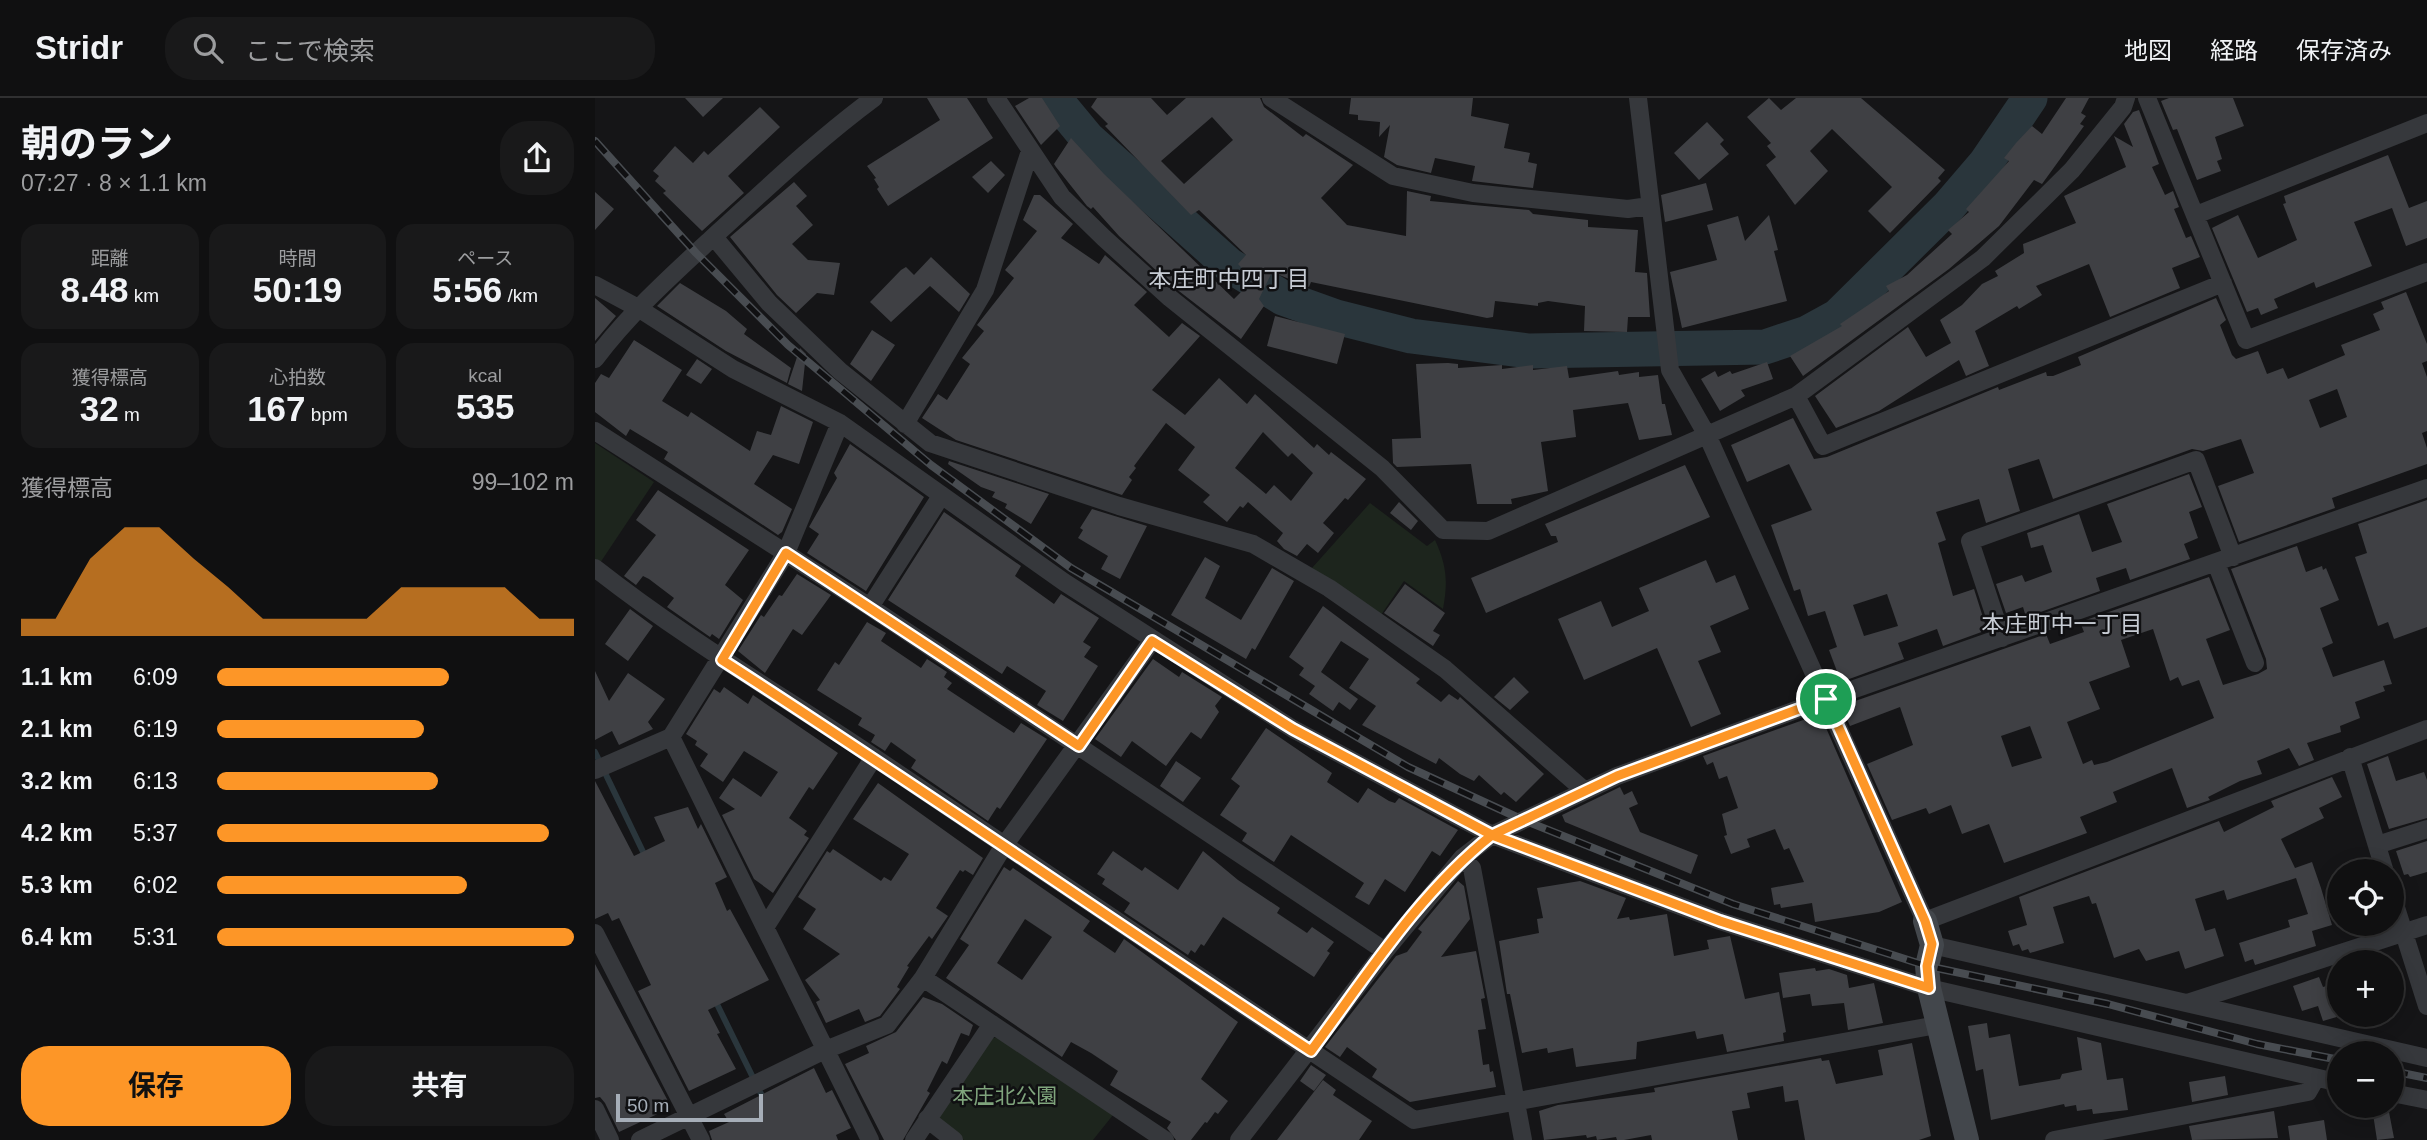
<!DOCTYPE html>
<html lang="ja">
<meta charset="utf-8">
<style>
body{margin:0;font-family:Arial,"Noto Sans JP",sans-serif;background:#19191a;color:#f1f3f6;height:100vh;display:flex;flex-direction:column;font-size:26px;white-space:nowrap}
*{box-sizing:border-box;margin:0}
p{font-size:23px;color:#9c9d9f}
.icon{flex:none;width:38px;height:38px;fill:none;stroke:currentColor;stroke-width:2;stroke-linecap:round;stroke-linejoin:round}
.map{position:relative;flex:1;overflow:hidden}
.panel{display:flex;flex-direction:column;background:#101011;width:595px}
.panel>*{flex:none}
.fabs{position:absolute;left:1732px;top:761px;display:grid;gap:14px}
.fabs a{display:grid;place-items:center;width:77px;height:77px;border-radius:50%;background:#101011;box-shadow:0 4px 18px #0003,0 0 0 2px #303031;font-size:35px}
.scale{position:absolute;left:21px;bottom:18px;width:147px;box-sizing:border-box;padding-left:7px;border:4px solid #a6aeb8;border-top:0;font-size:19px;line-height:24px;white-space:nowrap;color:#a6aeb8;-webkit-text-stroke:5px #101012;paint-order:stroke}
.pin{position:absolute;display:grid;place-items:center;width:60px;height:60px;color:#fff;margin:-30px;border:4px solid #fff;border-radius:50%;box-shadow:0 2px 7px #0007}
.round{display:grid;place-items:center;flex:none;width:74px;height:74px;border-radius:28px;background:#19191a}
.headline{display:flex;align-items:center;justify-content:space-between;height:119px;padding:0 21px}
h1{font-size:38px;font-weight:700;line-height:52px}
.figures{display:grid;grid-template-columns:repeat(3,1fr);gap:10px;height:119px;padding:7px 21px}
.figures div{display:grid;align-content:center;border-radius:18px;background:#19191a;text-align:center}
.figures b{font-size:35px;font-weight:700}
.figures small{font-size:19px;font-weight:400}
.figures p{font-size:19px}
.chart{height:196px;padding:14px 21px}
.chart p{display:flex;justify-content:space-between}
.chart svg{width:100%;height:126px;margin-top:7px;fill:#fd9627;opacity:.7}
.primary-button{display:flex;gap:14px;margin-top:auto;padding:14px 21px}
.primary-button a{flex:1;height:80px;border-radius:28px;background:#fd9627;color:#111;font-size:28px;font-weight:700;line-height:80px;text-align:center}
.primary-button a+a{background:#19191a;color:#f1f3f6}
ul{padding:0 21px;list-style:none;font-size:23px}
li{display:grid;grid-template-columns:112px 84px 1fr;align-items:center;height:52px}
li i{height:18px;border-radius:9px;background:#fd9627}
header{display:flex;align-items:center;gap:42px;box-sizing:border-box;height:98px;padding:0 35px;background:#101011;border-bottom:2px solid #303031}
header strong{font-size:33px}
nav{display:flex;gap:38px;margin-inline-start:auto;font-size:24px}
.search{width:490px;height:63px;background:#19191a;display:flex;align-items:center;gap:18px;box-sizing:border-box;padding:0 24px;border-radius:28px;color:#9c9d9f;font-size:26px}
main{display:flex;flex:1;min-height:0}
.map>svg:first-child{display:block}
.green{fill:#1d251d}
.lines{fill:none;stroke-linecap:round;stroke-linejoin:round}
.stream{stroke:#2a363c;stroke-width:6}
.river{stroke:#2a363c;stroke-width:35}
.building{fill:#3f4044;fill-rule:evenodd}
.street{stroke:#36383c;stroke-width:18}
.secondary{stroke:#43474c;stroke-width:24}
.rail-casing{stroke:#484c51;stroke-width:8}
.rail{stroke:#101012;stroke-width:5;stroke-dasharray:16;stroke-linecap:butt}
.route-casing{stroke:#fff;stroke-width:14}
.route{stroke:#fd9627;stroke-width:9}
.labels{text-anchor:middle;stroke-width:5;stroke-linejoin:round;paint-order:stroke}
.park-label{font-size:21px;fill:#7fa47c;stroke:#101012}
.neighbourhood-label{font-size:23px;fill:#c7ccd4;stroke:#101012}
</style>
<header>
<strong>Stridr</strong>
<div class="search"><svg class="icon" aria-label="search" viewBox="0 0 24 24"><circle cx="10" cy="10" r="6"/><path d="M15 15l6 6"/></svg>ここで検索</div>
<nav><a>地図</a><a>経路</a><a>保存済み</a></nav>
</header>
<main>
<section class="panel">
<div class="headline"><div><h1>朝のラン</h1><p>07:27 · 8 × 1.1 km</p></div><a class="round"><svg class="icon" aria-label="share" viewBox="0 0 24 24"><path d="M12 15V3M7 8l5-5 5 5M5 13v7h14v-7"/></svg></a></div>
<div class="figures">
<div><p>距離</p><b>8.48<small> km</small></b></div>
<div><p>時間</p><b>50:19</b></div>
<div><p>ペース</p><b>5:56<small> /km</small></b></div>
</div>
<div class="figures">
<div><p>獲得標高</p><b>32<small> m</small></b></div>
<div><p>心拍数</p><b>167<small> bpm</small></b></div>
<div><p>kcal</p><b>535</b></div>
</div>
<div class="chart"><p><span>獲得標高</span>99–102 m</p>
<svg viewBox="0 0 160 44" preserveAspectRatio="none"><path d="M0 44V38L10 38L20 17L30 6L40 6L50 17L60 27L70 38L80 38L90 38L100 38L110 27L120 27L130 27L140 27L150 38L160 38V44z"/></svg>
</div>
<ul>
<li><b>1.1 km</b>6:09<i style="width:65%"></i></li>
<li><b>2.1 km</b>6:19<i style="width:58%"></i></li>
<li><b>3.2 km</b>6:13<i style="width:62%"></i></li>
<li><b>4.2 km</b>5:37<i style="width:93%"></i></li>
<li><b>5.3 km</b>6:02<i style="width:70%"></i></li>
<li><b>6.4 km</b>5:31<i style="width:100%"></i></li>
</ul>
<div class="primary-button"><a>保存</a><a>共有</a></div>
</section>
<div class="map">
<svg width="1832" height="1042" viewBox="0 0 1832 1042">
<rect width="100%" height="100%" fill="#151517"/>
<path class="green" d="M0,345L59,384L5,465L0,461Z
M775,405L832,448L840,442C852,468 853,484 848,511L809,483L784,520L717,470Z
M403,939L518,1017L498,1042H369L339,1020L393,941Z"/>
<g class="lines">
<path class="stream" d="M0,654L51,760
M120,902L169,1002"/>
<path class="river" d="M459,0L492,40L634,167L688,200L741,219L816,238L934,253L1170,249L1212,235L1243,218L1354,108L1390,66L1435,0"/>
</g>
<path class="building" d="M90,0H128L108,19Z
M332,0H372L398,40L293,108L282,91L284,89L279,81L281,80L272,68L345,22Z
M434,0H447L465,28L446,47L420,8Z
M502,0H556L572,17L591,0H665L669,9L708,39L711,36L758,67L726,100L752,127L811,138L812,93L836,98L835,103L934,112L938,116L993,122V129L1043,132L1040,174L1052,175L1055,219H1033L1032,234L989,233L990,208L953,203L943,205V208L900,203L898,219L892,220L716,184L714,189L677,174L664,201L669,208L646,241L580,190L524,138L498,109L496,111L492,108L461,69L459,66L476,40L509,76L639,201L658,182L643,166L651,157L604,112L596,117L510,28L513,26L496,9ZM617,19L638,42L589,86L566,63Z
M756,0H878L876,18L914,26L909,50L935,55L933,64L942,66L938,90L877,83L880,68L840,60L836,75L802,67L789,59L795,27L784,39L785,24L763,22V17L754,16Z
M1174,0L1186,12L1201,0H1266L1350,72L1343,80L1346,83L1295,135L1273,113L1297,89L1237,31L1215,53L1233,73L1200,107L1171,67L1181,59L1172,48L1176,45L1152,19Z
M1471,0H1494L1486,15L1491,18L1485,26L1489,28L1447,86L1439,82L1404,128L1354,171L1208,278L1195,258L1247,228L1245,226L1294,193L1291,188L1312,177L1357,136L1353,132L1374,114L1371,111L1414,63L1409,60L1421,45L1437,28L1447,36Z
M1574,0H1638L1649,28L1620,39L1627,61L1622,63L1626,73L1602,82L1582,31L1578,32L1566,3Z
M165,9L185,29L133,78L149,95L107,133L68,95L71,93L60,83L64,78L58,73L80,48L98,65L109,53L113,57Z
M1544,12L1564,66L1557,69L1570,97L1578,93L1584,109L1579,111L1591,140L1596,138L1605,159L1577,170L1585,190L1515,219L1494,166L1441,188L1447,197L1424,211L1422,208L1380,233L1394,268L1371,278L1364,262L1284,313L1241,330L1220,298L1313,229L1331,259L1356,245L1345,222L1367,207L1387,186L1403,178L1400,173L1429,155L1428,146L1481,125L1469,98L1531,69L1519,38L1538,49L1529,26L1538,14Z
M1112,24L1129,42L1125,46L1134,56L1104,82L1079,55Z
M1793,57L1814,110L1832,103V140L1811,148L1797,110L1759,124L1777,168L1721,190L1719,184L1679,201L1683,210L1666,217L1663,210L1652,214L1617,130L1643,117L1663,160L1702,142L1688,106L1691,105L1689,98Z
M396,63L410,77L393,95L377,79Z
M199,84L212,98L201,108L218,127L197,146L213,162L245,165L239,197L222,195L201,215L182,197L135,139Z
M1111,85L1118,112L1070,124L1066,97Z
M0,94L19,111L0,132Z
M439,97H445L478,126L466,140L504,166L510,157L552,194L539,207L574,239L587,225L605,238L557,292L590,317L624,280L652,306L660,296L719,350L722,346L734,357L736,354L771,381L753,402L750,400L728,425L739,435L723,455L712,446L702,458L689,451L682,443L688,435L653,404L648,410L645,408L632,424L608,404L615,397L583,372L600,349L571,325L539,368L541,370L534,379L537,382L527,397L361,342L327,320L343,296L352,302L375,266L367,260L389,233L382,227L419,180L410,172L442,133L428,122ZM668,334L693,359L697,355L718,375L696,403L679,387L671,396L640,370Z
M1174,117L1183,152L1179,153L1192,203L1087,230L1075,174L1122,162L1112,127L1143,118L1150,143Z
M336,159L375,196L364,214L335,188L296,224L275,204L306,172L311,169L319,177Z
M85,185L131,213L152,231L149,236L196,270L192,285L131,253L62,208Z
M1811,194L1832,246V263L1827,265L1832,279V333L1827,335L1832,350V366L1737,400L1740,410L1644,444L1623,388L1659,375L1646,341L1608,353L1597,351L1458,401L1444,361L1413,371L1425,413L1391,425L1384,401L1341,414L1351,442L1343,445L1358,498L1379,491L1392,532L1348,548L1342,531L1303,545L1309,561L1246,584L1234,552L1242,549L1230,513L1213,518L1205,491L1199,493L1176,427L1217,412L1194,366L1152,384L1136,347L1198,320L1219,361L1232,359L1403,289L1404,292L1451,274L1452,278H1458L1486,267L1483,259L1621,200L1631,222L1625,227L1637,257L1641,261L1663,253L1672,276L1688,270L1693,281L1750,257L1746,247L1785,232L1778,216L1789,211L1786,204ZM1742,291L1752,319L1725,330L1714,302ZM1292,496L1303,528L1269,538L1258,507Z
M0,200L21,218L0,243Z
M680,218L750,236L742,266L672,248Z
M277,232L300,247L276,283L255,266Z
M39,242L87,272L67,303L93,319L96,314L155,353L162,333L176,337L186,308L218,324L204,366L178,357L159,386L197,411L187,434L183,437L69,361L73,354L35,331L31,338L0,314V285L6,276L14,280Z
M205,250L211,256L207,293L193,286Z
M102,261L117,271L106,286L91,277Z
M1172,264L1178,281L1146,292L1150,298L1125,313L1106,281L1120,273L1123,279L1135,273L1137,276Z
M853,265L863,266V270L907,267V271L938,267V272L972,268L974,280L1023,273L1024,277L1044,274V279L1063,277L1067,306H1070L1077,337L1044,342L1033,305L978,312L981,339L946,344L953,393L916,401L917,406H882L876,366L802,369L798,365L797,341L826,340L821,266Z
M255,346L329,399L271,493L212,455L224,436L214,429L242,380L239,375Z
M354,363L454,396L436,426L410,410L412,406L397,399L400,394L386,389L353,366Z
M1090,367L1115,419L891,515L876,480L963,444L961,438H956L950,426Z
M1594,376L1607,409L1594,414L1603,440L1589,446L1595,461L1535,482L1531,470L1501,480L1505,493L1431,519L1428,509L1411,515L1401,486L1427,477L1430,484L1457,474L1448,447L1436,450L1432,435L1484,416L1497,454L1527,444L1512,406Z
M63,392L154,452L130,487L148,502L124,541L117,536L115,539L72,509L79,500L54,481L48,478L41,487L29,478L61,437L41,422Z
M1832,402V529L1799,541L1793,524L1783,528L1760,459L1772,455L1763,426Z
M804,404L823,423L816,432L795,415Z
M497,411L552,428L525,481L506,471L513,458L483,440L488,432L485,430Z
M349,414L426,468L420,478L459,506L466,496L504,520L488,544L496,549L489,559L503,568L468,623L442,607L451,593L412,568L407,576L293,502Z
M1702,448L1711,474L1727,468L1728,472L1731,470L1744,502L1725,510L1738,545L1727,550L1738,579L1789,562L1797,586L1788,588L1790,593L1760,604L1765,620L1745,628L1746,634L1712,645L1719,662L1704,668L1694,650L1662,663L1667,676L1645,683L1613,699L1615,702L1592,710L1577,670L1518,694L1522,704L1485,719L1492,735L1409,765L1394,726L1367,736L1356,707L1334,716L1331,710L1297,722L1272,666L1318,647L1305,609L1255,628L1246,608L1451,536L1455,546L1489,534L1485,524L1614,479L1635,532L1611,541L1628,587L1663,576L1672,571L1671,561L1636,471ZM1558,531L1575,583L1583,579L1587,588L1604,582L1619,620L1512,664L1499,667L1497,662L1488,666L1472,624L1505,611L1494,584L1535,569L1526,542ZM1435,628L1447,660L1417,669L1406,638Z
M610,459L625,468L610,500L646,522L677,470L699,483L660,552L657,550L651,561L576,517Z
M1111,462L1121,485L1140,477L1154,511L1115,528L1126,554L1103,563L1126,616L1096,629L1062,550L989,582L963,521L1006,503L1017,529L1054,513L1044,490Z
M202,476L236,497L207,537L198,531L170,575L143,553L166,517L169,519L184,497L187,498Z
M810,486L850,515L838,533L845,537L838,548L789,515Z
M728,508L825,581L821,585L846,604L854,596L863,602L865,599L949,676L921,704L909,694L906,697L884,677L879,683L865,676L844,660L841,666L767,627L781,608L754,590L774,561L746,543L726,574L763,601L755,612L744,604L738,613L714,596L720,588L704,577L709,570L694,559Z
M35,511L58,528L33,563L10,546Z
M272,524L291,535L286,543L326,570L332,561L352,574L349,579L357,585L352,591L402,624L419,635L426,625L452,641L405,711L402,709L393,723L316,670L321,662L296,644L290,653L276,644L280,637L263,627L267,620L222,592L240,564L244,567Z
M558,561L584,579L587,574L627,599L620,608L624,614L606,641L596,634L571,668L537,643L526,659L500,641Z
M0,573L14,603L33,575L70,601L53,624L58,631L24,647L17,633L0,642Z
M919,579L934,594L915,612L899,599Z
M129,589L153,606L158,597L243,655L218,692L214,689L194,720L212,733L209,737L214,740L178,795L159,781L127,717L140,711L124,700L138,680L166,699L183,674L149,653L128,684L105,668L113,656L100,647L102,643L91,636L119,591L125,595Z
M1225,616L1307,804L1284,814L1220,824L1217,805L1186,810L1185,806L1179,807L1176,790L1209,784L1194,750L1189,752L1180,731L1152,741L1155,749L1136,756L1129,738L1132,737L1127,716L1143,710L1132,678L1124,681L1118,664L1112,667L1108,658Z
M671,630L737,675L732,684L763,705L773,690L794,703L800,705L804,700L863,732L845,758L837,753L810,794L790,781L774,807L760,799L769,785L696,737L679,764L647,743L652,735L625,717L645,688L636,681Z
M1793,658L1801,683L1829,674L1832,682V720L1794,731L1772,666Z
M581,663L606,680L588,704L565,688Z
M1737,679L1747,699L1724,710L1729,720L1686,741L1700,770L1717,764L1726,790L1737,827L1717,833L1721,848L1660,867L1658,861L1650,864L1644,845L1695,829L1693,822L1713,816L1701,780L1632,802L1629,792L1600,801L1610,833L1620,830L1629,858L1590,871L1584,853L1551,863L1544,851L1519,860L1501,805L1497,806L1494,798L1458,809L1469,845L1435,855L1433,851L1427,853L1424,846L1418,848L1413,833L1432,827L1424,799L1624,723L1629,734L1679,709L1676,703Z
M0,683L39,758L70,743L59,719L93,709L103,731L106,726L132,779L120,785L132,813L135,811L174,882L113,912L125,935L122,936L141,971L94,993L43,893L56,887L24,820L17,823L13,815L0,821Z
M283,685L388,760L378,777L370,772L368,774L365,772L341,810L353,818L337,841L334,838L312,868L314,869L302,889L305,891L285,918L270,924L264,911L231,925L221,904L225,902L210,882L245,856L208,831L221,811L203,799L232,753L235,755L238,751L286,783L289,779L296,783L314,756L258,721Z
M1025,689L1029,697L1037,693L1043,706L1034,710L1045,734L1103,757L1096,776L970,724L967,717Z
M1832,743V774L1815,779L1813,776L1809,777L1801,753Z
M518,753L547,773L550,769L583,792L608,753L643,782L685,810L682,815L712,835L717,829L739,844L732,853L735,855L719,879L628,819L609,848L606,846L600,855L596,852L593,857L529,814L535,805L507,786L510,781L502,776Z
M409,769L415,773L418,770L495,823L488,833L520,855L529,841L643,924L606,981L633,1003L623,1016L620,1014L612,1025L610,1024L596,1042H581L572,1030L576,1024L515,987L523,973L496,955L476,944L467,959L351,880L374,847L365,841ZM430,821L457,839L427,882L402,865Z
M863,783L869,788L875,821L846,859L881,853L890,900L886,901L891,931L883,932L888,967L894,966L895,974L898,973L901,989L815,1004L777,979L782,971L752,949L745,959L730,949L801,858L812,854L827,834L823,831Z
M985,783L1031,800L1022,821L1034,819L1035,822L1072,816L1079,858L1114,851L1112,842L1135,838L1150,901L1184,894L1191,934L1188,935L1189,943L1132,954L1128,936L1102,941L1100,933L1042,944L1041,961L981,969L978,950L953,955L952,950L927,955L915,896H912L904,843L944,835L942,821L948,820L942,790Z
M0,866L73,1003L70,1004L71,1012L24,1034L10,1005L5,999L0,1000Z
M1220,870L1221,873L1234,871L1252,877L1254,890L1279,885L1288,925L1253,932L1249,905L1217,908L1215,896L1188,900L1184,875Z
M1724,879L1728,889L1745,884V918L1728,923L1723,908L1707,913L1698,888Z
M328,899L347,906L378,927L374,938L366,935L352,966L347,963L332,993L335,995L308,1042H289L250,966L274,955L271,948L301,934Z
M1392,925L1394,940L1415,936L1424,988L1465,981L1467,976L1487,972L1482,939L1506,945L1512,982L1528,980L1533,1012L1498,1016L1497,1011L1482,1013L1481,1007L1470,1009L1469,1006L1396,1022L1388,971L1381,973L1373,928Z
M1317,945L1336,1038L1324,1042H1210L1203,1002L1190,1004L1188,988L1152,995L1155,1010L1137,1013L1143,1042H1057L1056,1037L1029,1042H1022L1021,1039L1002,1042L1001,1038L992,1040L991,1037L949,1042L944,1013L963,1007L1060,994L1059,990L1226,960L1227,963L1234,962L1241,986L1288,977L1283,952Z
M716,967L731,977L719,993L705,983Z
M219,970L231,995L237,992L256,1030L241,1037L243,1042H117L114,1033L134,1024L129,1016Z
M1630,978L1633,997L1597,1004L1594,984Z
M728,982L741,992L738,997L777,1023L764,1042H682Z
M1679,1013L1683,1040L1597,1042L1594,1028Z
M1794,1014L1799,1040L1782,1042L1778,1016Z
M1729,1022L1732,1042H1695L1693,1028Z"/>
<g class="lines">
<path class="street" d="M401,0L467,99L509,140L575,200L787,370L848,432L893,433L1201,298L1388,160L1477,72L1528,9L1531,0
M676,0L798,78L878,95L1033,111L1054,108
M1043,0L1075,272L1113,339L1330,823L1832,631
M1552,0L1651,242L1832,174
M1601,117L1832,25
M119,139L174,205L245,273L335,345L524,408L658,446L734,490L850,571L990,693
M0,187L43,210L138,271L245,325L469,484L698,631L897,737L1125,823L1334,890L1745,985
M0,261C34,216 75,179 116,141C170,92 221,43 279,0
M1201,298L1228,348L1628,185
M310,326L390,192L435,53
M0,333L275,509L790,853
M1621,465L1660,565
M0,470C89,540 186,597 280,660C460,781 639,902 819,1022L1342,927
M275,509L346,398
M1407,540L1375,443L1601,362L1638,459
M76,639L275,1042
M1755,659L1790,774
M0,672L76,639L191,455L245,325
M1782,747L1832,731
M867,760L877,770L928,1042
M1797,797L1832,908
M171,828L279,659
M0,835L106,1042
M1337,847L1832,960
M328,880L570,1042
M1592,905L1832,827
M1797,995L1832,1002
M0,1011L15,1042
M332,1021L359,1042
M45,1042L228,953L292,927L328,880L408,749L557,543
M319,1042L397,926
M644,1042L790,853L867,760L897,737L1022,678L1231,601L1832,390
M1459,1042L1713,994L1721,980"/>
<path class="secondary" d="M1330,823L1337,847L1332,868L1334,890L1372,1042"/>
<defs>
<path id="rail" d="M0,43L101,155L193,247L336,367L476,470L813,669L926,721L1138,806L1332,868L1513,906L1662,946L1745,962
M1797,973L1832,980"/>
</defs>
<use href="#rail" class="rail-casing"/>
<use href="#rail" class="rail"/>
</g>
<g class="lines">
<defs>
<path id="route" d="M1231,601L1022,678L897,737L698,631L557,543L484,648L191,455L127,562C325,689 518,824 716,953C771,879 824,795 897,737L1125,823L1334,890L1332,868L1337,846L1330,823L1231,601"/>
</defs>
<use href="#route" class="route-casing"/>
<use href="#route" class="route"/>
</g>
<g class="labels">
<g class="park-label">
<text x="410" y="1005">本庄北公園</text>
</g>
<g class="neighbourhood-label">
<text x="634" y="189">本庄町中四丁目</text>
<text x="1467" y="534">本庄町中一丁目</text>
</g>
</g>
</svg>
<div class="fabs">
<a><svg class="icon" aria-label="locate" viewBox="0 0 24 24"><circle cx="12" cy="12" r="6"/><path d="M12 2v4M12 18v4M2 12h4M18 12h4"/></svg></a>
<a>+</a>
<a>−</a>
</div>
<div class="scale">50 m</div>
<div class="pin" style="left:1231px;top:601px;background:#1e9e55"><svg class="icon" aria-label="arrive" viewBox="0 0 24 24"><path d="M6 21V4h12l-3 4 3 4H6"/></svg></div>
</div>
</main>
